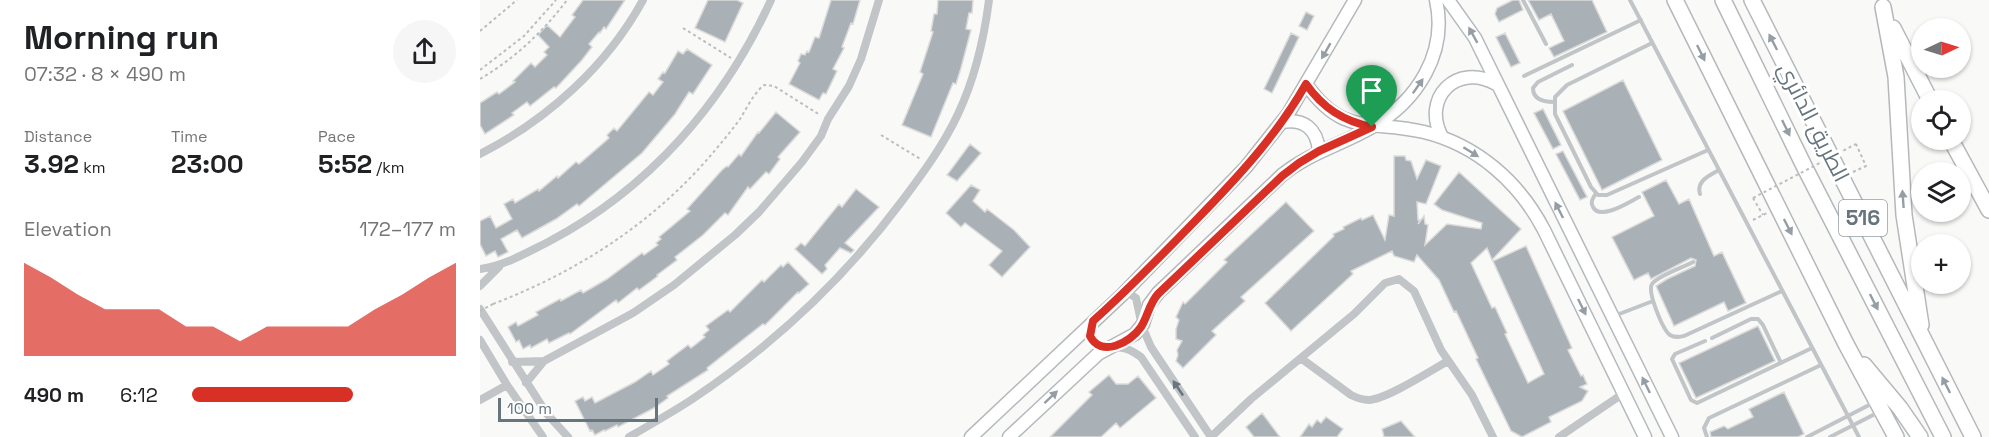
<!DOCTYPE html>
<meta charset="utf-8">
<style>
body{margin:0;font-family:"Space Grotesk",Cairo,sans-serif;background:#f6f6f6;color:#202124;height:100vh;display:flex;flex-direction:column;font-size:22px;white-space:nowrap}
*{box-sizing:border-box;margin:0}
p{font-size:20px;color:#757577}
.icon{flex:none;width:33px;height:33px;fill:none;stroke:currentColor;stroke-width:2;stroke-linecap:round;stroke-linejoin:round}
.map{position:relative;flex:1;overflow:hidden}
.details{display:flex;flex-direction:column;background:#fff;width:480px}
.details>*{flex:none}
.needle{width:39px;rotate:86deg}
.tools{position:absolute;left:1431px;top:18px;display:grid;gap:12px}
.tools a{display:grid;place-items:center;width:60px;height:60px;border-radius:50%;background:#fff;box-shadow:0 2px 4px #0004;font-size:30px}
.scale{position:absolute;left:18px;bottom:15px;width:160px;box-sizing:border-box;padding-left:6px;border:3px solid #67757f;border-top:0;font-size:16px;line-height:21px;white-space:nowrap;color:#67757f;-webkit-text-stroke:4px #fff;paint-order:stroke}
.pin{position:absolute;display:grid;place-items:center;width:51px;height:51px;color:#fff;margin:-62px -26px;border-radius:50% 50% 50% 0;rotate:-45deg;box-shadow:0 0 6px #0007}
.pin .icon{rotate:45deg}
.round{display:grid;place-items:center;flex:none;width:63px;height:63px;border-radius:32px;background:#f6f6f6}
.headline{display:flex;align-items:center;justify-content:space-between;height:102px;padding:0 24px}
h1{font-size:33px;font-weight:700;line-height:45px}
.stats{display:grid;grid-template-columns:repeat(3,1fr);gap:9px;height:102px;padding:6px 24px}
.stats div{display:grid;align-content:center}
.stats b{font-size:26px;font-weight:700}
.stats small{font-size:16px;font-weight:400}
.stats p{font-size:16px}
.chart{height:168px;padding:12px 24px}
.chart p{display:flex;justify-content:space-between}
.chart svg{width:100%;height:108px;margin-top:6px;fill:#d93025;opacity:.7}
ul{padding:0 24px;list-style:none;font-size:20px}
li{display:grid;grid-template-columns:96px 72px 1fr;align-items:center;height:45px}
li i{height:15px;border-radius:8px;background:#d93025}
main{display:flex;flex:1;min-height:0}
.map>svg:first-child{display:block}
.building{fill:#a9b0b6;stroke:#dbdbda;stroke-width:1.5}
.lines{fill:none;stroke-linecap:round;stroke-linejoin:round}
.secondary-casing{stroke:#b4b9bd;stroke-width:15}
.highway-casing{stroke:#b5b8bb;stroke-width:18}
.path{stroke:#bbbec0;stroke-width:2;stroke-dasharray:3 3;stroke-linecap:butt}
.lane{stroke:#c1c5c8;stroke-width:4}
.street{stroke:#c1c5c8;stroke-width:8}
.secondary{stroke:#fff;stroke-width:12}
.highway{stroke:#fff;stroke-width:15}
.path-bridge{stroke:#bbbec0;stroke-width:2;stroke-dasharray:3 3;stroke-linecap:butt}
.oneway{fill:#959ea5}
.oneway2{fill:#67757f}
.route-casing{stroke:#fff;stroke-width:12}
.route{stroke:#d93025;stroke-width:8}
.labels{text-anchor:middle;stroke-width:6;stroke-linejoin:round;paint-order:stroke}
.shield{fill:#fff;stroke:#959ea5;stroke-width:1.5}
.shield-label{font-size:21px;font-weight:bold;fill:#67757f}
.street-label{font-size:22px;fill:#67757f;stroke:#fff}
</style>
<main>
<section class="details">
<div class="headline"><div><h1>Morning run</h1><p>07:32 · 8 × 490 m</p></div><a class="round"><svg class="icon" aria-label="share" viewBox="0 0 24 24"><path d="M12 15V3M7 8l5-5 5 5M5 13v7h14v-7"/></svg></a></div>
<div class="stats">
<div><p>Distance</p><b>3.92<small> km</small></b></div>
<div><p>Time</p><b>23:00</b></div>
<div><p>Pace</p><b>5:52<small> /km</small></b></div>
</div>
<div class="chart"><p><span>Elevation</span>172–177 m</p>
<svg viewBox="0 0 160 44" preserveAspectRatio="none"><path d="M0 44V6L10 12L20 19L30 25L40 25L50 25L60 32L70 32L80 38L90 32L100 32L110 32L120 32L130 25L140 19L150 12L160 6V44z"/></svg>
</div>
<ul>
<li><b>490 m</b>6:12<i style="width:61%"></i></li>
</ul>
</section>
<div class="map">
<svg width="1509" height="437" viewBox="0 0 1509 437">
<rect width="100%" height="100%" fill="#f9f9f8"/>
<path class="building" d="M103,0H145L126,29L124,27L120,33L119,32L109,44L112,47L102,60L76,88L74,87L50,106L47,102L32,113L34,115L5,134L0,125V103L17,92L19,94L35,82L33,81L51,63L55,67L67,55L64,52L69,47L58,35L67,25L80,37L95,17L92,15Z
M228,0H257L263,3L245,42L215,28Z
M351,0H380L373,24L371,23L362,47L364,48L353,69L357,71L346,94L343,93L339,100L309,84L320,63L318,61L321,54L325,55L327,51L329,52L335,37L339,38Z
M458,0H493L492,13H489L486,29L491,30L481,68L476,84L473,83L451,137L422,125L443,74L440,72L453,32L451,31L454,14H457Z
M1033,0H1039L1043,10L1019,22L1015,14L1017,8Z
M1048,0H1112L1127,32L1074,57L1069,48L1084,41L1071,14L1059,20Z
M826,12L834,16L827,30L819,26Z
M811,33L819,37L792,93L784,89Z
M1025,33L1040,63L1031,67L1016,37Z
M207,49L232,65L213,94L209,92L195,114L162,153L99,206L97,204L76,219L42,238L37,230L21,239L28,252L18,257L15,251L6,256L0,244V221L10,216L16,228L32,219L24,204L33,199L35,203L58,189L59,191L77,176L78,178L96,162L99,164L129,138L127,135L134,128L137,131L169,92L173,95L183,82L178,79L183,72L185,73L198,51L203,54Z
M1143,80L1182,160L1122,190L1083,111Z
M1063,109L1081,145L1073,149L1054,113Z
M296,112L320,132L298,157L300,159L289,174L286,172L270,189L268,187L248,215L245,213L223,235L195,257L197,260L177,275L178,276L159,290L157,288L138,303L136,300L90,334L89,333L69,343L67,339L51,348L50,345L43,349L39,340L36,342L28,327L36,322L38,326L58,315L56,312L80,299L81,301L101,290L103,293L127,279L162,253L164,255L178,245L176,243L181,239L179,237L210,211L207,209L242,170L247,166L248,167L259,154L261,156L278,132L279,133Z
M490,144L501,153L477,181L467,175Z
M1083,151L1107,197L1100,200L1076,154Z
M914,156H925L926,160L931,161L937,179L946,160L961,166L946,204L937,202L938,220H940L938,224L944,216L945,224L948,225L945,245L967,224L1001,229L1002,223L962,210L954,204L979,172L1041,229L1012,260L1007,248L991,263L1012,308L1015,307L1027,333L1025,334L1048,383L1064,374L1013,261L1046,246L1092,348L1088,350L1101,376L1103,375L1107,384L1100,387L1108,391L1102,401L1069,417L1071,422L1042,437L1031,431L996,359L998,358L976,311L974,312L959,280L937,255L934,262L914,256L912,251L871,271L873,274L811,331L785,303L854,236L853,234L864,229L863,227L881,218L882,220L893,215L905,240L909,215L914,216Z
M1186,180L1199,204L1209,199L1234,256L1242,252L1266,303L1248,311L1244,302L1194,326L1176,286L1187,279L1215,266L1216,260L1211,258L1171,279L1168,273L1154,280L1132,237L1174,216L1162,192Z
M491,185L500,190L493,201L505,212L507,209L534,230L550,247L522,277L509,265L522,251L485,223L481,227L466,213Z
M376,189L399,207L365,243L374,250L371,253L360,248L345,265L347,269L342,274L315,249L321,243L325,246L359,204L362,207Z
M806,202L834,231L761,297L765,301L732,331L736,335L703,368L696,361L698,355L697,350L702,341L696,339V329L699,320L696,317L703,302L705,304L747,262L744,260Z
M308,262L329,284L319,293L318,292L285,325L283,324L227,368L228,370L187,396L188,398L174,408L138,427L137,425L125,431L124,430L115,435L112,430L110,431L95,401L103,397L105,401L112,397L115,403L155,382L171,371L173,375L189,364L187,361L208,345L211,348L225,337L223,335L229,330L226,326L248,310L250,312L282,280L284,282L301,265L303,267Z
M1278,326L1295,361L1216,398L1199,363Z
M629,375L636,384H648L658,376L676,398L640,428L636,423L621,437H570L612,395L609,392Z
M1304,392L1324,434L1318,437H1231L1230,432L1244,426L1248,429L1273,417L1269,409Z
M782,413L800,437H774L766,427Z
M846,417L863,429L857,437H820L829,424L832,427L837,420L841,423Z
M921,421L935,437H904L902,429Z"/>
<g class="lines">
<defs>
<path id="secondary" d="M968,0L995,38L1192,437
M826,84C864,138 891,119 944,132C997,145 1039,182 1064,230L1165,437
M802,122C824,118 837,129 839,151
M962,137C941,98 977,62 1016,84
M491,437L642,295L766,167L808,114L875,0
M529,437L618,354L655,334L663,324L669,305L678,293L802,175C831,152 861,145 892,127C937,101 968,53 956,0"/>
<path id="highway" d="M1195,0L1366,344L1416,437
M1243,0L1324,166L1463,437
M1272,0L1493,437
M1403,7L1416,77L1424,215L1441,325
M1413,28L1450,100
M1471,140L1509,210
M1384,365L1420,408L1440,437"/>
</defs>
<use href="#secondary" class="secondary-casing"/>
<use href="#highway" class="highway-casing"/>
<path class="path" d="M203,28L251,58
M0,31L37,0
M0,70L44,36L76,0
M0,79C34,59 63,32 87,0
M401,135L442,160
M1373,172L1386,166L1376,144
M1273,198L1283,215
M1273,220L1287,213
M13,304C94,273 167,227 225,162C237,148 249,134 260,119C267,108 273,94 284,85L294,86L340,115"/>
<path class="lane" d="M1043,0L1066,44
M1150,0L1379,437
M1172,43L1087,85L1075,97V114L1111,187L1118,195H1127L1228,150
M1044,76L1161,20
M1074,102C1065,102 1053,100 1053,88L1058,82L1092,65
M1116,193C1113,198 1110,202 1113,207C1120,221 1149,202 1159,197
M1220,194C1216,181 1229,176 1239,170
M1213,262C1204,267 1177,276 1172,284C1167,292 1183,330 1190,335C1195,338 1199,337 1204,336L1302,291
M1134,316L1173,301
M1232,338L1271,319H1278L1283,325L1301,363
M1225,341L1195,354L1192,359L1211,400L1217,403L1332,348
M1227,437L1224,428L1229,418L1341,365
M1327,437L1393,403
M1350,437L1399,412"/>
<path class="street" d="M0,154C67,120 127,66 163,0
M0,269C24,266 46,253 68,242C169,189 244,103 291,0
M0,286L19,267
M642,295L650,294L656,298L662,326L671,347L731,437
M0,309L67,414L88,437
M611,324C604,352 628,345 643,348C650,349 655,353 661,357L715,437
M0,340L27,385L63,437
M822,359L871,395C877,398 883,400 889,400C907,399 950,371 968,361
M32,362L64,361
M46,383L64,361L153,313L194,285L255,235L279,212L322,162L341,136L348,119L369,86L381,59L399,0
M0,400L27,385
M149,437C170,425 191,413 211,400C292,346 364,279 422,201C443,173 463,146 478,114C495,78 504,39 509,0
M731,437L771,399L874,314L905,283L919,279L934,291L961,350L992,395L1013,437
M1079,437L1144,393"/>
<use href="#secondary" class="secondary"/>
<use href="#highway" class="highway"/>
<path class="path-bridge" d="M1273,198L1376,144
M0,311L13,304"/>
</g>
<defs><path id="oneway-solid" d="M-6-.8H1V-3.2L6.5 0L1 3.2V.8H-6Z" transform="scale(1.5)"/></defs>
<g class="oneway">
<use href="#oneway-solid" transform="translate(993 35) rotate(-119)"/>
<use href="#oneway-solid" transform="translate(1293 42) rotate(-117)"/>
<use href="#oneway-solid" transform="translate(846 51) rotate(120)"/>
<use href="#oneway-solid" transform="translate(1221 53) rotate(64)"/>
<use href="#oneway-solid" transform="translate(938 86) rotate(-55)"/>
<use href="#oneway-solid" transform="translate(1306 128) rotate(64)"/>
<use href="#oneway-solid" transform="translate(991 152) rotate(32)"/>
<use href="#oneway-solid" transform="translate(1423 199) rotate(-94)"/>
<use href="#oneway-solid" transform="translate(1079 210) rotate(-117)"/>
<use href="#oneway-solid" transform="translate(1308 227) rotate(63)"/>
<use href="#oneway-solid" transform="translate(1394 302) rotate(63)"/>
<use href="#oneway-solid" transform="translate(1102 307) rotate(64)"/>
<use href="#oneway-solid" transform="translate(1166 385) rotate(-116)"/>
<use href="#oneway-solid" transform="translate(1466 385) rotate(-117)"/>
<use href="#oneway-solid" transform="translate(571 397) rotate(-43)"/>
</g>
<use class="oneway2" href="#oneway-solid" transform="translate(698 388) rotate(-124)"/>
<g class="lines">
<defs>
<path id="route" d="M826,84C843,108 863,121 892,127L839,151L819,163L802,176L678,294C669,304 668,316 661,327C650,343 621,358 610,336L613,321C649,289 683,254 717,219C758,177 797,135 826,84Z"/>
</defs>
<use href="#route" class="route-casing"/>
<use href="#route" class="route"/>
</g>
<g class="labels">
<rect class="shield" x="1359" y="200" width="48" height="36" rx="4.5"/>
<g class="shield-label">
<text x="1383" y="225">516</text>
</g>
<g class="street-label">
<text transform="translate(1334 122) rotate(63)" y="8">الطريق الدائري</text>
</g>
</g>
</svg>
<div class="tools">
<a><svg class="needle" viewBox="-14 -14 28 28"><path d="M0-13l5 13h-10z" fill="#e53935"/><path d="M0 13l5-13h-10z" fill="#757577"/></svg></a>
<a><svg class="icon" aria-label="locate" viewBox="0 0 24 24"><circle cx="12" cy="12" r="6"/><path d="M12 2v4M12 18v4M2 12h4M18 12h4"/></svg></a>
<a><svg class="icon" aria-label="layers" viewBox="0 0 24 24"><path d="M12 4l9 5-9 5-9-5zM3 14l9 5 9-5"/></svg></a>
<a>+</a>
</div>
<div class="scale">100 m</div>
<div class="pin" style="left:892px;top:127px;background:#1e9e55"><svg class="icon" aria-label="arrive" viewBox="0 0 24 24"><path d="M6 21V4h12l-3 4 3 4H6"/></svg></div>
</div>
</main>
